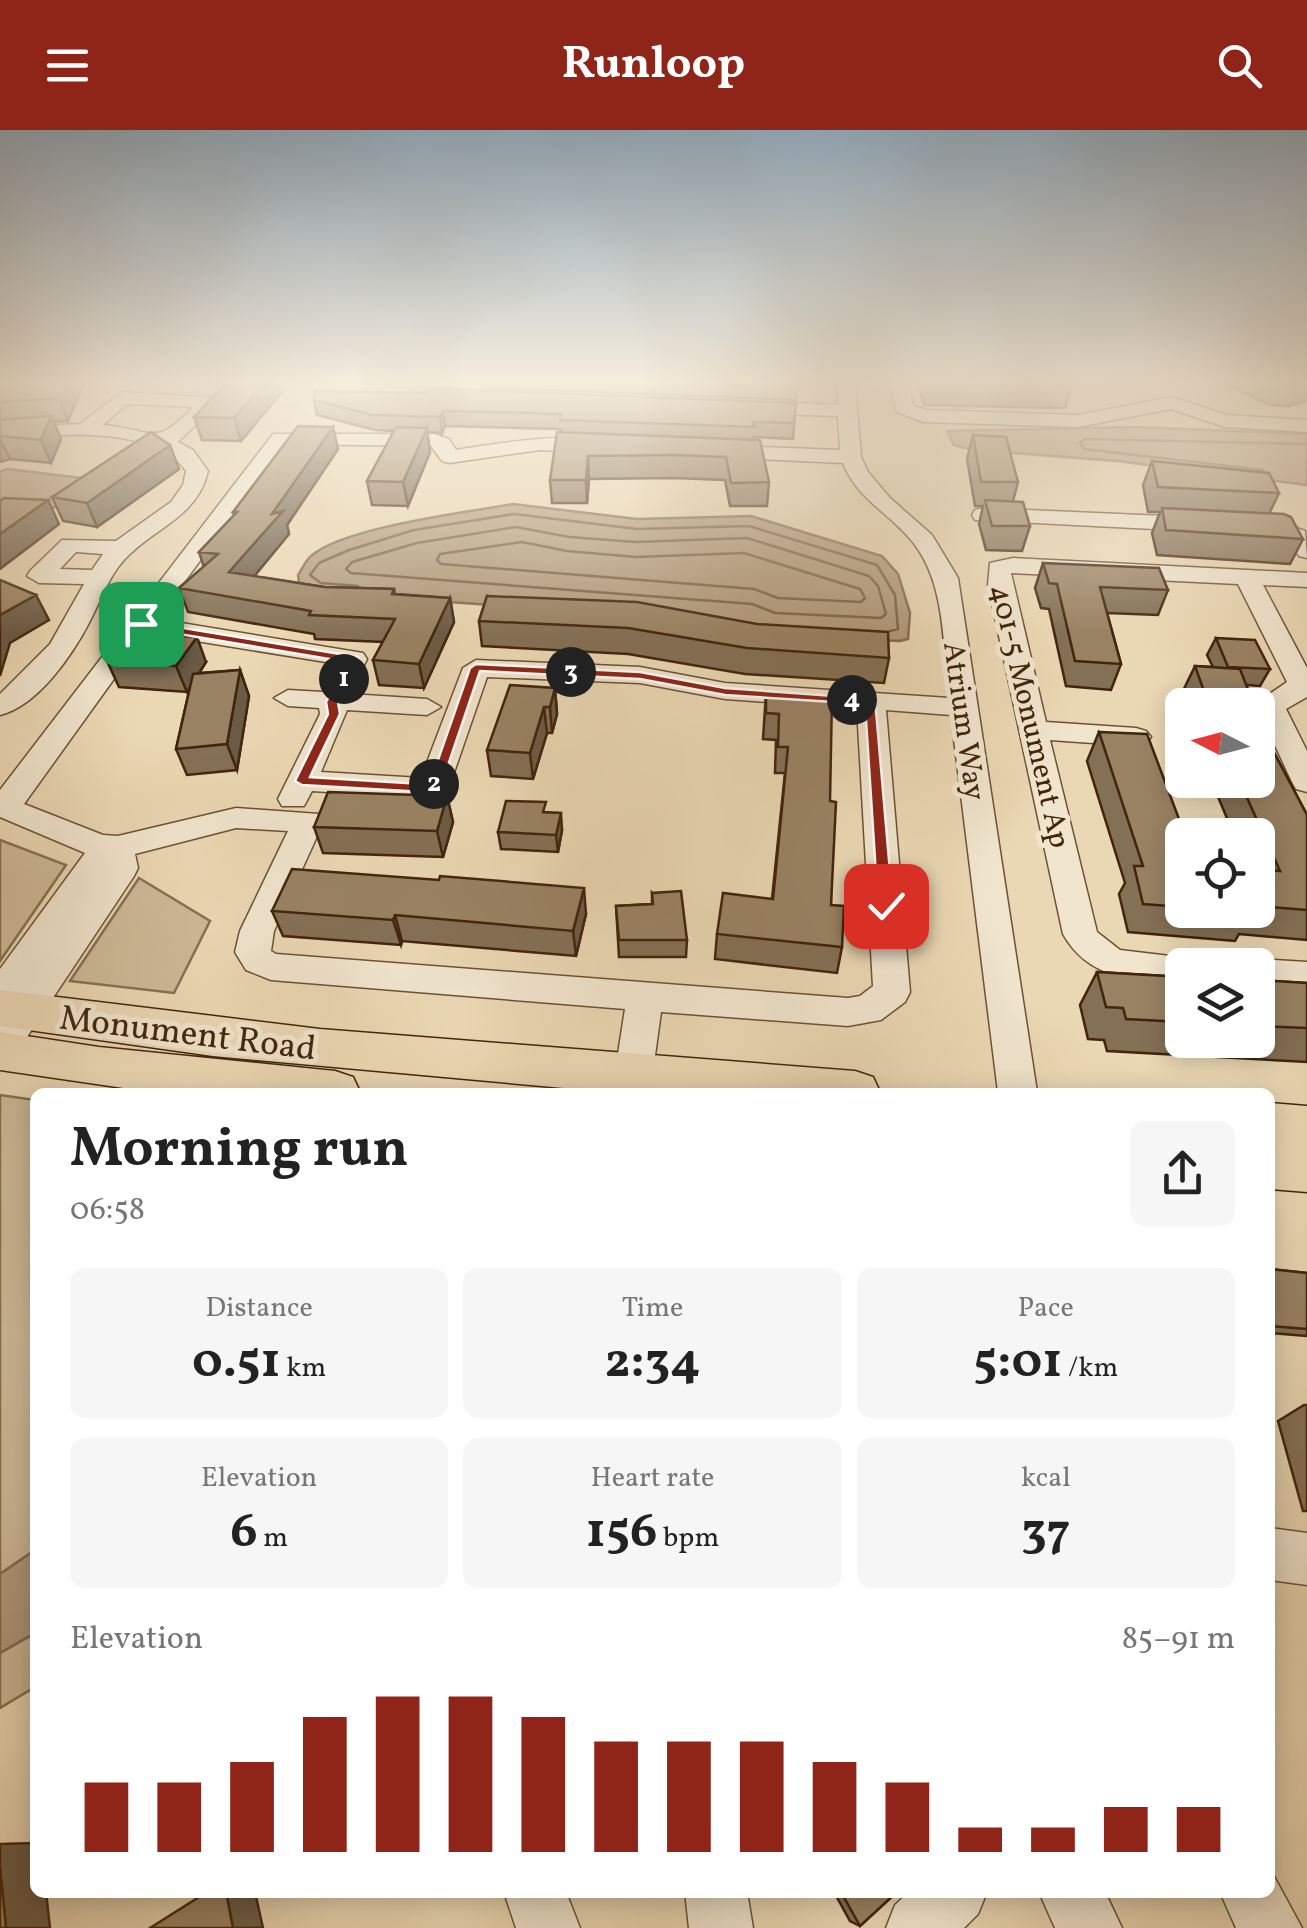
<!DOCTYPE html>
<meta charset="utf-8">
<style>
body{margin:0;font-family:Vollkorn,serif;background:#f6f6f6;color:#222;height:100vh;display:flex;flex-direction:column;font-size:38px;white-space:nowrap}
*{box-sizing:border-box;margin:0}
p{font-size:32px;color:#767676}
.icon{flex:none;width:55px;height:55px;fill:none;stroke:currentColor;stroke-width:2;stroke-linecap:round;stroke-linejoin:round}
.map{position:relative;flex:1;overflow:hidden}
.panel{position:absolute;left:30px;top:958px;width:1245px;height:810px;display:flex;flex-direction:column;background:#fff;border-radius:15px;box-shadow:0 5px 25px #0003}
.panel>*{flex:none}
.needle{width:65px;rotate:276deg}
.buttons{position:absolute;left:1165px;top:558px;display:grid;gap:20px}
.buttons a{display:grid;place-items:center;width:110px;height:110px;border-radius:15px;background:#fff;box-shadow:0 5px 25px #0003;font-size:50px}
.pin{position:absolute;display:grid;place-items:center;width:85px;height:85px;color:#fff;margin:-42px;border-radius:20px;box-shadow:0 5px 15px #0006}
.km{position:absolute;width:50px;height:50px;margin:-25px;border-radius:50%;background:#222;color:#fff;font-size:28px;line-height:50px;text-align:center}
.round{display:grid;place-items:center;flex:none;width:105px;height:105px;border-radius:15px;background:#f6f6f6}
.overview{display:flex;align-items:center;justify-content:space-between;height:170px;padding:0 40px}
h1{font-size:55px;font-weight:700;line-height:75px}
.figures{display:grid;grid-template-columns:repeat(3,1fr);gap:15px;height:170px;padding:10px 40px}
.figures div{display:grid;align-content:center;border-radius:15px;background:#f6f6f6;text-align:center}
.figures b{font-size:50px;font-weight:700}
.figures small{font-size:28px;font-weight:400}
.figures p{font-size:28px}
.chart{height:280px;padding:20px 40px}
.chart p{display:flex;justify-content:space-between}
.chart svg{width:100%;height:180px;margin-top:10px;stroke:#8f2418;stroke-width:6}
header{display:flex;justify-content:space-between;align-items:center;height:130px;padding:0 40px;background:#8f2418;color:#fff;font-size:45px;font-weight:700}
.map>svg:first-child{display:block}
.green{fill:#cdb997;stroke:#876f52;stroke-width:2.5}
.water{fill:#b19a7b;stroke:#846b4f;stroke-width:2.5}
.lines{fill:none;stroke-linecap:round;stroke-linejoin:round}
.shore{stroke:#796044;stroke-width:2.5}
.minor-casing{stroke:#6b5236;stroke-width:3}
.major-casing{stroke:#41250d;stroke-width:3}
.minor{fill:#f1e5ce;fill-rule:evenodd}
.major{fill:#ead7b3;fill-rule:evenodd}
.wall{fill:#847055;stroke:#41250d;stroke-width:2.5}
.shaded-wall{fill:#6b5b45;stroke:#41250d;stroke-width:2.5}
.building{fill:#998263;stroke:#41250d;stroke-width:2.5}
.route{fill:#8f2418;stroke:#fff;stroke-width:2.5}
.labels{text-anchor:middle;stroke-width:10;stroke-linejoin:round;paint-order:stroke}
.far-street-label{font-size:30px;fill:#41250d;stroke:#f1e5ce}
.street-label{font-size:35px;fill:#41250d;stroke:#f1e5ce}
</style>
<header><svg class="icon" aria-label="menu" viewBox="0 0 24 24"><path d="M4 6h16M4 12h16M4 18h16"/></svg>Runloop<svg class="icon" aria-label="search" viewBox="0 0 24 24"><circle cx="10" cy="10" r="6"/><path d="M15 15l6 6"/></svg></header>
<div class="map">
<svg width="1307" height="1798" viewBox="0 0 1307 1798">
<rect width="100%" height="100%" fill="#ead7b3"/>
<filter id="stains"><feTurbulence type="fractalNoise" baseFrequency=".002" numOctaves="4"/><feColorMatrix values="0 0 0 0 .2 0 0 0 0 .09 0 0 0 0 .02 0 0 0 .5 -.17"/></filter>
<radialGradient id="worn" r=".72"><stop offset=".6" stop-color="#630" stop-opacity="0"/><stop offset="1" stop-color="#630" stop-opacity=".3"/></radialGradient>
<path class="green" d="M0,710L66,735L0,831Z
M139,748L210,791L174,863L70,851Z
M0,965L35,970V1420L0,1444Z
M35,1503V1557L0,1578V1523Z"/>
<path class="water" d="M1135,297L1307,304V355L1117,331L972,320L954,315L947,301Z
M8,339L97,350L76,371L0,393V341Z
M513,374L637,389L751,386L882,426L898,444L910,483L908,509L900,511L769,505L592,482L319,463L300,458L298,445C302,439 306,430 311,426C344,397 468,382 513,374Z
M35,1420V1503L0,1523V1444Z"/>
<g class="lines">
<path class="shore" d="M1263,340L1084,319L1080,313L1084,309L1307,314
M516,397L569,407L636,412L747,408L869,446L878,456L886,484L881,488L775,483L752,474L351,443L346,439L352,432L417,413Z
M522,412L567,421L636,427L744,423L860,459L865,468L861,472L778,468L754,459L441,434L437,430L440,424Z
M358,456L321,453L310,445L319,433L349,420L414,400L514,384L637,399L749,396L877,435L895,465L898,499L890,501"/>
<defs>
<path id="minor" d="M396,254H426L389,267L380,261Z
M444,254H467L517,265L520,269C503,283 459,268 444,254Z
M837,254H855L861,327L868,342L890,368L932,405L958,448L1037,962H998L951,585L886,580L910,862L905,872L881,890L848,896L661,882L650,962H612L625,879L271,850L246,840L235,822L240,801L288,701L236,698L135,724L138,738L134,746L13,928L0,932V887L5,879L0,881V839L85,723L0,687V660L273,304H434L449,309L456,320C488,315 590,297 613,317L603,323L540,320L449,333L442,331L431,316L286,314L157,489L363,523L367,529L350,564L427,569L441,577L427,585L347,580L321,642L421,648L463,538L476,530L640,537L725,553L949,568C943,519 946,456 915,415C893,385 857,370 843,333L713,327L703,321L713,315L840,320L838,286L745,283L735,277L745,271L838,275ZM147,503L338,534L323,562L288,560L274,568L288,576L319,578L320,584L278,669L282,676H304L312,661L424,668L448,660L487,547L640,553L725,569L857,578L873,856L860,866L848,868L276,824L271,821L274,801L324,691L319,684L236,678L118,706L103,705L24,674Z
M890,254H908L913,275L926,280L1078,285L1172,267L1227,285L1307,290V302L1225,297L1171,279L1078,297L923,292L897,282Z
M122,262L215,268V276L178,312L193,320L208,341C198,385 159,396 130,424C110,442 102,468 90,491C73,524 38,576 0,585V564L50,514L84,454L39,453L27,446L30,441L62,410L116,411L171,372L183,355L186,341C154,294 50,304 0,310V298L80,294ZM127,274L193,277C154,319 153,299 103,295ZM76,422L103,424L92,440L60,439Z
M983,378L1277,391L1305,401L1307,428L1299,426L1289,411L1273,405L975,390L972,385L975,380Z
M1013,428L1307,443V457L1263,455L1307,538V567L1286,579L1307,621V662L1296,659L1292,652L1258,579L1268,565L1287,552L1238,454L1011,443L1046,592L1136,598L1146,601L1151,607L1146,613L1136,616L1050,610L1097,802L1120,820L1195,829L1198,835H1182V851C1134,851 1089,850 1063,804L988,455L990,433Z
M1258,829L1307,832V860L1258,856V835H1244Z
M1270,1398L1307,1403V1455L1270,1450Z
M1270,1739L1302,1798H1236L1220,1762H1270Z
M504,1762H566L580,1798H516Z
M685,1762H747L753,1798H689Z
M909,1762H987L978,1784L964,1798H886L895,1775Z
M1039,1762H1105L1122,1798H1055Z"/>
<path id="major" d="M0,860L320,899L855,941L873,947L880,962H608L213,926L0,896Z
M0,902L99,917L335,941L353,947L360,962H151L0,940Z
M1270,973L1307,976V1062L1270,1059Z"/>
</defs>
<use href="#minor" class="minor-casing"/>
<use href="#major" class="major-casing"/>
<use href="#minor" class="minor"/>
<use href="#major" class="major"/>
</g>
<path class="wall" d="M0,254H83L68,291L53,292L61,309L51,333L10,329L0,332Z
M483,254H798L796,270L500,258Z
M918,254H1072L1065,278L924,275Z
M1225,254H1307L1290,276L1270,275Z
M281,263L241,311L202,310L194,287Z
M314,270L796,273L793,309L754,307L769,352L767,376H730L725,350L674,348L589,349L587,373H552L550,350L561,299L445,296L442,303L427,302L430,322L408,376L372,375L367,351L394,301L375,300L317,285Z
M973,305L1018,352L1013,371L1030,396L1022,421L986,420L979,394L983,376H975L967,329Z
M338,319L287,395L289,404L254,446L324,457L394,459L395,464L450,468L454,492L424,558L379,555L373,530L383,512L315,509L314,504L188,482L179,458L204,437L199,422L234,385L233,382Z
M1152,331L1279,363L1269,384L1303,409L1290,434L1157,425L1152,403L1160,382H1148L1143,355Z
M179,339L97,397L63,391L52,367Z
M1043,433L1168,460L1158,485L1107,483L1121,534L1111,560L1066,556L1049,479L1041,478L1035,458Z
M487,466L889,528L884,553L745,544L628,524L482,516L479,491Z
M1216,508L1270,539L1260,556L1246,555L1254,575H1185L1181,565L1195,536L1213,537L1207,525Z
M107,531L206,532L199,543L240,540L249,566L237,640L187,645L176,619L190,557L187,562L119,557Z
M555,558L557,584L552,603H547L533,649L491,646L487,620Z
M766,563L830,671L831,775L842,817L837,843L715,829L717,804L772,769L785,643H775L776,610L763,609Z
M1099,602L1182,705V780H1258V705H1234L1211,650H1258L1269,613L1307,685V810L1239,804L1235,811L1128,802L1119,764L1125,753L1087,631Z
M447,666L453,692L443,727L323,723L314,697Z
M562,700L558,722L501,719L498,702Z
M439,750L586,784L576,826L402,811L401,815L283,806L272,781Z
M652,763L687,810L686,827H619L616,776L652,774Z
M1097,842L1182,847V910H1258V850L1307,853V932L1107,921L1104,910L1088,909L1080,875Z
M1270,1139L1307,1143V1206L1270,1203Z
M1304,1275H1307V1381H1303L1278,1291Z
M834,1762H897L860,1796L850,1791Z"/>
<path class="shaded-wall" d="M65,254H83L68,291L59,268Z
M264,254H278L281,263L241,311L234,288Z
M1300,254H1307V271L1290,276Z
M443,281L445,296L442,303L440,287Z
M51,286L61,309L51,333L41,310Z
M333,297L338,319L287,395L289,404L238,466L229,442Z
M427,298L430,322L408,376L403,352Z
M0,309L10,329L0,332Z
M170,315L179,339L97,397L87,373Z
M588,326L589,349L587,373L586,350Z
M48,370L59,394L0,439V404Z
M36,465L49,490L10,513L0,546V485Z
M450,468L454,492L424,558L419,534Z
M197,507L206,532L187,562L176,536Z
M240,540L249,566L237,640L227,614Z
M555,558L557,584L552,603L550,577Z
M544,577L547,603L533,649L530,623Z
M447,666L453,692L443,727L437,701Z
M561,683L562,700L558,722L556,705Z
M584,758L586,784L576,826L573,801Z
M395,785L402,811L401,815L393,790Z
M35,1713V1762H46L50,1798H6L0,1738V1714Z
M226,1762H255L263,1798H233Z"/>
<path class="building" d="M0,254H65L59,268L0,272Z
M225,254H264L234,288L194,287Z
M428,258L796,273L794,293L753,292L755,297L560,290L561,284L496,282L443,281L440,287L372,285L314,270L315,261L425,263Z
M51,286L41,310L0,306V290Z
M298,296L333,297L272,384L283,381L229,442L324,457L394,459L392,464L450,468L419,534L373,530L395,489L309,485L311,481L179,458L218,424L199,422L237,382H233Z
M396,297L427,298L403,352L367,351Z
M151,302L170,315L87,373L52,367Z
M557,302L760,310L769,352L731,353L726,327L675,325L588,326L586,350H550Z
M973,305L1006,307L1018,352H981Z
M1152,331L1269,343L1279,363L1158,357Z
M4,368L48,370L0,404V371Z
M985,370L1023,372L1030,396H992Z
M1162,378L1284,384L1291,387L1303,409L1166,400Z
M1043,433L1159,438L1168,460L1100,457L1121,534L1075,531L1057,454L1049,453Z
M0,450L36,465L0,485Z
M487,466L637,472L757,494L888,502L889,528L747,518L628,498L479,491Z
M127,503L197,507L176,536L107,531Z
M1216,508L1255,510L1270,539L1228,537Z
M1195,536L1240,539L1254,575H1209Z
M240,540L227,614L176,619L193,544Z
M510,555L555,558L550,577H544L530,623L487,620Z
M766,563L832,566L830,671L836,672L831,775L844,776L842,817L717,804L723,763L773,769L788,617H778L779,584L766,583Z
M1258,583L1269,613L1307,685V780L1258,776V739L1280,741L1239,650H1258Z
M1099,602L1147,604L1185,705H1182V777L1143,774L1134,736H1143Z
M328,662L447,666L437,701L314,697Z
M506,671L546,672L543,682L561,683L556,705L498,702Z
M292,739L439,750L440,746L584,758L573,801L395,785L393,790L272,781Z
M681,761L687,810H619L616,776L653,774L652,763Z
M1225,780H1253V782Z
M1097,842L1182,847V892L1126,889L1123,878L1106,877Z
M1258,850L1307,853V898L1258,896Z
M1270,1139L1307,1143V1199L1270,1196Z
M0,1738L6,1798H0Z
M207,1762H226L233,1798H150Z
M841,1762H897L860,1796Z"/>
<linearGradient id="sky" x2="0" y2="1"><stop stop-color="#92aabc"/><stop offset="0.5" stop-color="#f6eddd"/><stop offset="1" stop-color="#f6eddd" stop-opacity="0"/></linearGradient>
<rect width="1307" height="505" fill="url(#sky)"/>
<path class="route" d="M141,491L358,527L338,572L340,584L310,647L422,654L431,650L470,538L476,534L640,542L725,558L875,569L893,776L886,781L878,776L865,574L725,565L640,549L480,541L441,656L424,662L302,655L295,651L328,584L326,572L347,532L137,497Z"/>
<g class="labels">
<g class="far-street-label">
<text transform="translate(1031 586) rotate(77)" y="10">401-5 Monument Ap</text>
<text transform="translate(965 591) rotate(82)" y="10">Atrium Way</text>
</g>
<g class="street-label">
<text transform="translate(188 902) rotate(7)" y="12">Monument Road</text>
</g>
</g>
<rect width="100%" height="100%" filter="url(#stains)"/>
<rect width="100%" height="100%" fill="url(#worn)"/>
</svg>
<div class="buttons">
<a><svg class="needle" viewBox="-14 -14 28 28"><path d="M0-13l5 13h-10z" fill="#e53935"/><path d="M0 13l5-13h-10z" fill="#767676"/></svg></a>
<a><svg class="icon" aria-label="locate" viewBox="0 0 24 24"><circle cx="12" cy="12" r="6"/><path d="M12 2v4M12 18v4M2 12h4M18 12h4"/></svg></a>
<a><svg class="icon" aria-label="layers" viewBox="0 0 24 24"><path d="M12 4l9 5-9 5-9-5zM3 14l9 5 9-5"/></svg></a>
</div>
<div class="pin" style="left:141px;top:494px;background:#1e9e55"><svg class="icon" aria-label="arrive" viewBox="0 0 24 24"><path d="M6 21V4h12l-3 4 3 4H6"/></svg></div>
<div class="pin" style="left:886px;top:776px;background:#d93025"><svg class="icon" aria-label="check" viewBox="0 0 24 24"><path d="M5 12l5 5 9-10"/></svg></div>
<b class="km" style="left:344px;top:549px">1</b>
<b class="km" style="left:434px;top:654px">2</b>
<b class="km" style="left:571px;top:542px">3</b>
<b class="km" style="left:852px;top:570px">4</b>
<section class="panel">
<div class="overview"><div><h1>Morning run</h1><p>06:58</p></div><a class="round"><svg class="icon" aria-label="share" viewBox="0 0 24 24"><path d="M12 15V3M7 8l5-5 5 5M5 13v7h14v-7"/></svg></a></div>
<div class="figures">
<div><p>Distance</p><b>0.51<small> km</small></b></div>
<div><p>Time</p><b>2:34</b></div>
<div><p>Pace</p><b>5:01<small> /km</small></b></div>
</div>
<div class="figures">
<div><p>Elevation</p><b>6<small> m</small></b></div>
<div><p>Heart rate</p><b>156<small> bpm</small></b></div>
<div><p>kcal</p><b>37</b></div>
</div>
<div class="chart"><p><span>Elevation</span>85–91 m</p>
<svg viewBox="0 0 160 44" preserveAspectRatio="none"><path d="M5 44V27M15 44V27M25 44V22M35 44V11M45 44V6M55 44V6M65 44V11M75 44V17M85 44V17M95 44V17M105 44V22M115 44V27M125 44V38M135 44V38M145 44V33M155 44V33"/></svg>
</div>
</section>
</div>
